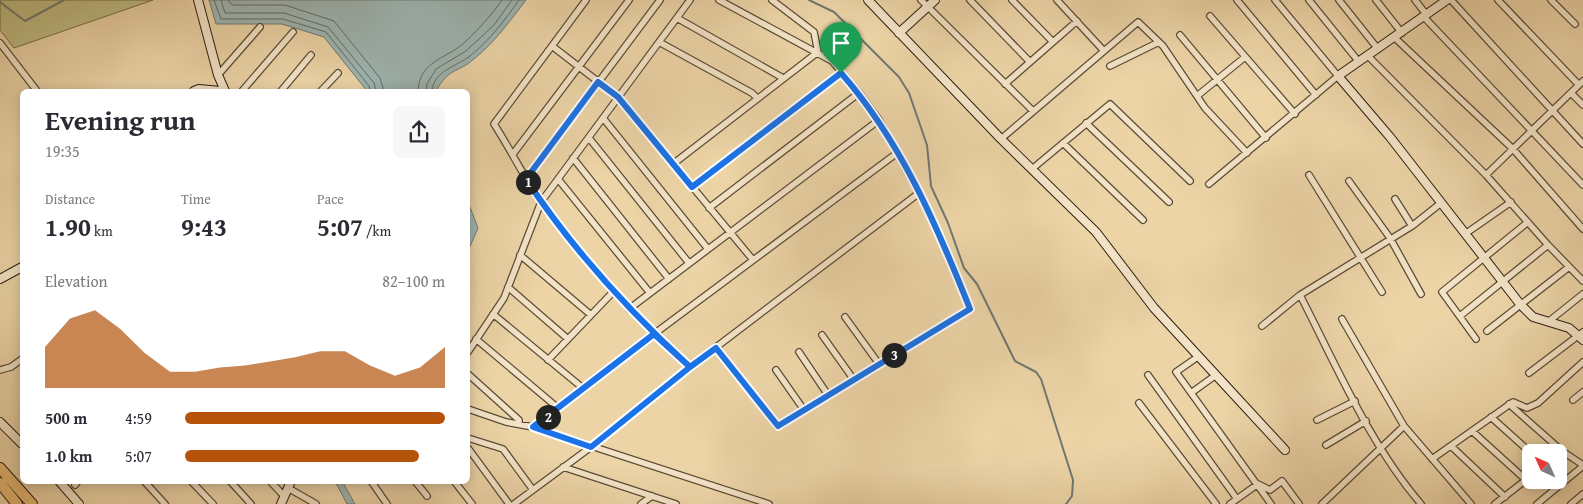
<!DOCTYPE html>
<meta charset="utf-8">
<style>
body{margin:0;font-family:"Gentium Book Plus",serif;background:#f7f7f7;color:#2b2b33;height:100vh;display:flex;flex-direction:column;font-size:19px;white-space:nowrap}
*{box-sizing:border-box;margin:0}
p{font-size:16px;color:#7c7c81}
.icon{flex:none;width:28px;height:28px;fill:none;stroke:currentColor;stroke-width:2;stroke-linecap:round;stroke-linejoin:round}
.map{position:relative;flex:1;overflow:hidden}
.details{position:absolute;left:20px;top:89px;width:450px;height:395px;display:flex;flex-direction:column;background:#fff;border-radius:8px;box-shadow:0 2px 12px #0003}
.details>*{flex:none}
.needle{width:32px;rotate:315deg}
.fabs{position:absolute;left:1522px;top:444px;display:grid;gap:10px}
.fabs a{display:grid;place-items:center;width:45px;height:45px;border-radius:8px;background:#fff;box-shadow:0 2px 12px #0003;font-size:25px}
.pin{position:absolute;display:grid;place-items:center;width:42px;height:42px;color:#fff;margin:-51px -21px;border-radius:50% 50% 50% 0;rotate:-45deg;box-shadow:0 0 5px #0007}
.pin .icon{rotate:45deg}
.km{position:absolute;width:25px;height:25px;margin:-12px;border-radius:50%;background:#222;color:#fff;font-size:14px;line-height:25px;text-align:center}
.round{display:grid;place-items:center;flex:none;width:52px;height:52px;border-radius:8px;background:#f7f7f7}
.headline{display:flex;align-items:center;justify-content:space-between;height:85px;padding:0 25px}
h1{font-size:28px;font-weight:700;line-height:38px}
.metrics{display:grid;grid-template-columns:repeat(3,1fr);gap:8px;height:85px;padding:5px 25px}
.metrics div{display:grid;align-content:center}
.metrics b{font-size:25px;font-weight:700}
.metrics small{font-size:14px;font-weight:400}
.metrics p{font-size:14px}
.chart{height:140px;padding:10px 25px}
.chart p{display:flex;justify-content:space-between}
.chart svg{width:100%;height:90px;margin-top:5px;fill:#b45309;opacity:.7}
ul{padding:0 25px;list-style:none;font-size:16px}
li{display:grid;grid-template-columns:80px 60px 1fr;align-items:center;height:38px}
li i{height:12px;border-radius:6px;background:#b45309}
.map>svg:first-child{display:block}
.green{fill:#bfbb82;stroke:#756c4a}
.water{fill:#9db5b2;stroke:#6f7972}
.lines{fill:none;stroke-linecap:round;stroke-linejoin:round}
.shore{stroke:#646a62;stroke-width:1}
.stream{stroke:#6f7972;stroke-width:2}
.street-casing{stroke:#5b4c37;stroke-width:8}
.secondary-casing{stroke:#2b1e12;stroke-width:10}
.highway-casing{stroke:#2b1e12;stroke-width:12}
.street{stroke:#f3e3c6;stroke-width:5.5}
.secondary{stroke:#f3e3c6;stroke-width:8}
.highway{stroke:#e6ba74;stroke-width:10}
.route-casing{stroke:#fff;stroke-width:10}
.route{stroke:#1a73e8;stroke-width:6}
</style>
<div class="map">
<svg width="1583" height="504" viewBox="0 0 1583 504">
<rect width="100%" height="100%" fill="#ecd4a7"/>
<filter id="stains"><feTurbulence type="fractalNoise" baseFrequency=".004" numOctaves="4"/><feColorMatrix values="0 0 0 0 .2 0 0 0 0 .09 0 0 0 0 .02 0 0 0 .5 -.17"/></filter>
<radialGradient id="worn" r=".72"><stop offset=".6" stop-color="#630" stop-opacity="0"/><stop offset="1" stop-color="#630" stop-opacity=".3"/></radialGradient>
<path class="green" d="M0,0H153L14,48L0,30Z"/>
<path class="water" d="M209,0H526C510,21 495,42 474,59C456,74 450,67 436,91H367L324,37L282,24H216Z
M468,202L478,228L468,251Z
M335,481H342L355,504H347Z"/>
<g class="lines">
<path class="shore" d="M214,0L221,19H283L326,32L369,86L370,91
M221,0L225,13H284L328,27L374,83L376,91
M228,0L232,5H285L334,21L380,78L384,91
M418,91C419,61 446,59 464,43C478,30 491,16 502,0
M426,91L427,84L436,69L466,51L494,25L512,0
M432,91C434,70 456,67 470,56C490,40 505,20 519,0"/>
<path class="stream" d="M809,0L834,12L899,77L909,93L927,145L931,186L948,223L964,268L977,284L1015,361L1036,372L1041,379L1073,480L1072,496L1066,504
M0,2L25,21L64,0"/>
<defs>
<path id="street" d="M586,0L494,124C511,150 524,178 542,203C586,263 635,317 690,367
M921,0L1033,111
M970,0L1030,62
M1012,0L1053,42
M1057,0L1104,51
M1237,0L1316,95
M1309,0L1359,62
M1339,0L1378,49
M1376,0L1402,33
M1415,0L1426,14
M1451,0L1583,144
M1498,0L1579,85
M1551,0L1575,24
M1210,16L1295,114
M1423,16L1583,185
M677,18L783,78
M1180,35L1266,138
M1395,38L1513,149L1583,229
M659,42L752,93L757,98
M0,43L37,91
M552,46L618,97L753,260
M1368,56L1486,175L1548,245L1583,281
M1110,66L1159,42
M218,75L260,27
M1005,84L1077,21
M242,91L293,32
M281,91L311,55
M321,91L338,73
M1571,93L1583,105
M1197,96L1245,57
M603,118L708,249
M1086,123L1169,202
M589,138L689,263
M1001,139L1138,22L1163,46L1205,108L1247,153
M1063,143L1143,220
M513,154L629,0
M573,158L669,279
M673,164L818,52L814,32L772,0
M1032,169L1110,104L1190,181
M1309,175L1382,292
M1486,175L1583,81
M526,179L660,0
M558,179L650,293
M1349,181L1390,238L1421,294
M1209,184L1338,76L1275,0
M692,187L841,73
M1395,199L1412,226
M709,208L859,93
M1465,234L1511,202
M520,255L591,315
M508,287L568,339
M1300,295C1336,365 1370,445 1421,504
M629,309L879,120
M493,314L584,389
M1460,316L1548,245
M845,317L879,364
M1342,319L1404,426L1471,504
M1548,322L1583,294
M1262,326L1300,295L1412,226L1441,203
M1487,331L1569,267
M822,335L854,380
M476,339L558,408
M1476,339L1442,292L1528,222
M716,347L777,426L970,309L943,242L919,193L879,120L859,93L832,61L719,0
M468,352L504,298L541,202L690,0
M799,352L828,395
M1199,356L1176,372L1271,504
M548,360L613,292
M0,370L11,367L22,359
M776,370L804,410
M1529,373L1583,332
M468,374L519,420V424
M1148,375L1237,499
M1191,393L1216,375
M1573,400L1583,392
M1139,403L1216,504
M1509,404L1562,451L1583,465
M468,409L506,422L533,427L769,504
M1491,417L1531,453
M1317,420L1355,401
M533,427L654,334L897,153
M1472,431L1526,480
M468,438L503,449L533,490
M1326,445L1366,421
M1451,446L1505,497
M468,448L509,504
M1432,459L1513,402L1527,408L1538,403L1583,362
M563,467L676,504
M144,481L165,504
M191,481L213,504
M230,481L251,504
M270,481L284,496
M371,481L387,504
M415,481L427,496
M454,481L472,504
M75,485L78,481
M288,488L316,504
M514,504L591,447L690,367L919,193
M641,504L652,496
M1230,504L1258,484L1270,490L1282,481L1299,504
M1322,504L1404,426
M1495,504L1531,476
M1537,504L1583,466
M1571,504L1583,494"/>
<path id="secondary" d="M198,0L218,75L225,91
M868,0L1001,139L1096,232L1154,308L1285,450
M1447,0L1338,76L1390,137L1520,304L1533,317L1569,328L1583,340
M899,33L935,0
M194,91L199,89L220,91
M0,279L22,267
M0,422L22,444
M59,481L79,504
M281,504L291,481"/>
<path id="highway" d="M0,468L32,504
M0,483L17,504"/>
</defs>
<use href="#street" class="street-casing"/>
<use href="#secondary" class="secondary-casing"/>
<use href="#highway" class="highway-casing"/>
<use href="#street" class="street"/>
<use href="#secondary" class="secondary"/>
<use href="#highway" class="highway"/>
</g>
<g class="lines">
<defs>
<path id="route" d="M841,73L692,187L618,97L598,82L526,179C572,249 629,311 690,367L591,447L533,427L654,334L690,367L716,348L778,426L970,309C937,226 901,141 841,73"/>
</defs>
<use href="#route" class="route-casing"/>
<use href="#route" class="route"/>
</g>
<rect width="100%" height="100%" filter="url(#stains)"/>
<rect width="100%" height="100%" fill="url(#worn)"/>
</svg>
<div class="fabs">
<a><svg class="needle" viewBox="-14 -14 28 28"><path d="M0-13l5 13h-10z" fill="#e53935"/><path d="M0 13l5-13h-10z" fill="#7c7c81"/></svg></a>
</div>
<div class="pin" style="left:841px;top:73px;background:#1e9e55"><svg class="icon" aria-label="arrive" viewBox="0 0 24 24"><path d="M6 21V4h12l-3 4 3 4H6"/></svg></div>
<b class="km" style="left:528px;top:182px">1</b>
<b class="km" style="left:548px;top:417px">2</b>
<b class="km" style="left:894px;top:355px">3</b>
<section class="details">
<div class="headline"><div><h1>Evening run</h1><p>19:35</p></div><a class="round"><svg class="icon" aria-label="share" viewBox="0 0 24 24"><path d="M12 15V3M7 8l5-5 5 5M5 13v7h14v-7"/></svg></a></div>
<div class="metrics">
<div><p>Distance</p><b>1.90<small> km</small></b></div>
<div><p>Time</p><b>9:43</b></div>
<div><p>Pace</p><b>5:07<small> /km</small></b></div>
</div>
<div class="chart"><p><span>Elevation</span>82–100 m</p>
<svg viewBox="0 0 160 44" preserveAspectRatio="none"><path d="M0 44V24L10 10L20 6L30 15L40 27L50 36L60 36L70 34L80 33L90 31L100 29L110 26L120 26L130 33L140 38L150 34L160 24V44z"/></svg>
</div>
<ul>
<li><b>500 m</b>4:59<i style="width:100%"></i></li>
<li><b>1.0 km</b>5:07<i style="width:90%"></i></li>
</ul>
</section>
</div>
